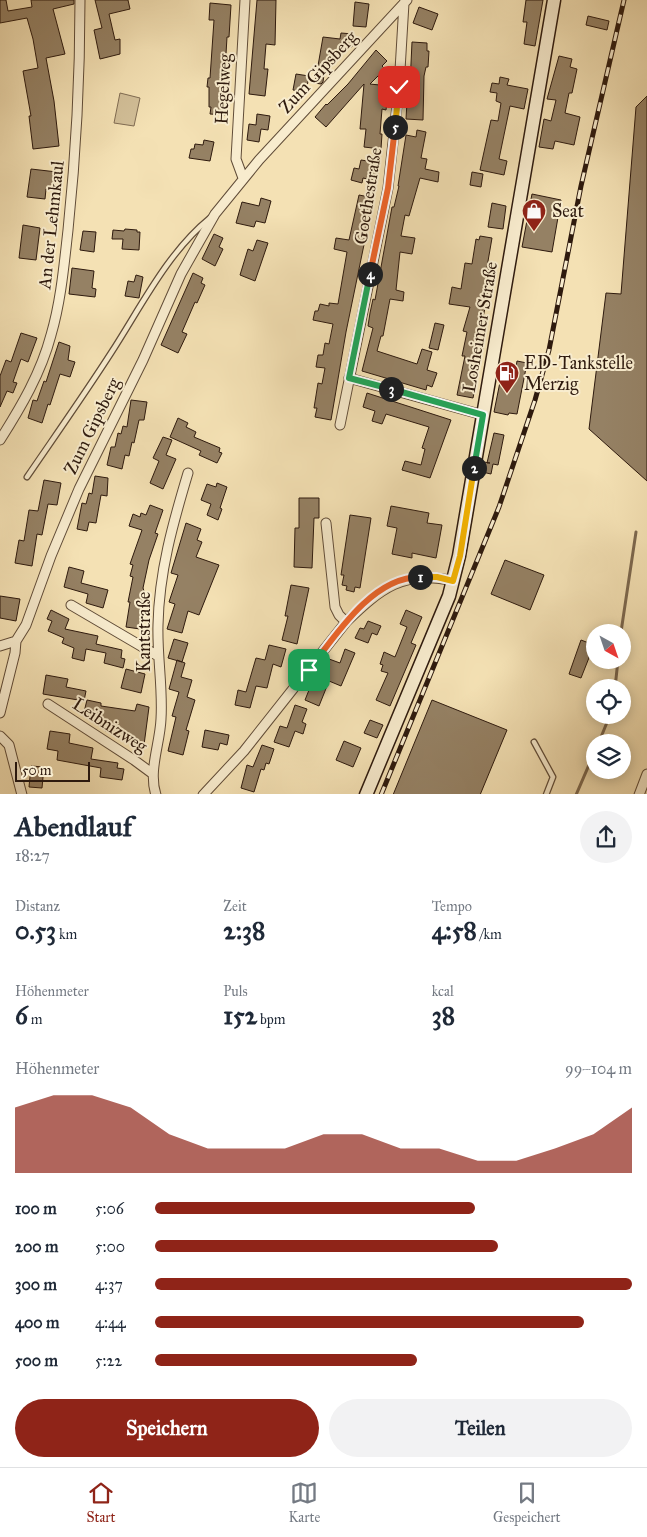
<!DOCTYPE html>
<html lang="de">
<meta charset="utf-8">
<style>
body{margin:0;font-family:"IM FELL Great Primer",serif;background:#f2f2f3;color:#1f2937;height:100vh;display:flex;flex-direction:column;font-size:19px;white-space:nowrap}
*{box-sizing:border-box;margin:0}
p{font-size:16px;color:#747a83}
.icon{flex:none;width:28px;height:28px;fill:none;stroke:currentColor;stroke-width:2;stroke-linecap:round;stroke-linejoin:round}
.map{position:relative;height:794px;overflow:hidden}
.drawer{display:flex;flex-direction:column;background:#fff;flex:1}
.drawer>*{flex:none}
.needle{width:32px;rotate:140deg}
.tools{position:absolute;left:586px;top:624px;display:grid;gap:10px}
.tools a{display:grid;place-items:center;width:45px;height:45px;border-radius:50%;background:#fff;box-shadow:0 2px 12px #0003;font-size:25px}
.scale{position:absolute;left:15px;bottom:12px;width:75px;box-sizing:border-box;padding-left:5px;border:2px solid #2e1a0e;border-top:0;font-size:14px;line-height:18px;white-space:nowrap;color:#2e1a0e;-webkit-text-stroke:4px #f8ecce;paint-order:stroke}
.pin{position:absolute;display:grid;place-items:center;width:42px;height:42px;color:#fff;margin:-21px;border-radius:10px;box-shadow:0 2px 8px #0006}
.km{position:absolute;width:25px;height:25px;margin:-12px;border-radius:50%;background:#222;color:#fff;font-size:14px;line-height:25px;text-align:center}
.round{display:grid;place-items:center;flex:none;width:52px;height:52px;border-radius:26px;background:#f2f2f3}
.head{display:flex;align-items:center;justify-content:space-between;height:85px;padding:0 15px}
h1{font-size:28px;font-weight:800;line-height:38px}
.figures{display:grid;grid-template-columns:repeat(3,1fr);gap:8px;height:85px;padding:5px 15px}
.figures div{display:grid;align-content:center}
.figures b{font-size:25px;font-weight:800}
.figures small{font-size:14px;font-weight:400}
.figures p{font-size:14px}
.chart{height:140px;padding:10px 15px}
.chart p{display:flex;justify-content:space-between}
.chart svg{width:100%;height:90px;margin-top:5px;fill:#8f2418;opacity:.7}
.cta{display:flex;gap:10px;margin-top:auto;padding:10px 15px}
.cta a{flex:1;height:58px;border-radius:30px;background:#8f2418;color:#fff;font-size:20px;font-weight:800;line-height:58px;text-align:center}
.cta a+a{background:#f2f2f3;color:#1f2937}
ul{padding:0 15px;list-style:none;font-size:16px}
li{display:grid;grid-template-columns:80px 60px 1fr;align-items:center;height:38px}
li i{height:12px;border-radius:6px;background:#8f2418}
.menu{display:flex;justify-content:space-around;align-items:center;height:70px;border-top:1px solid #e0e1e3;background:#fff;font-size:14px;color:#747a83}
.menu a{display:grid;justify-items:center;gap:2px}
.menu .selected{color:#8f2418}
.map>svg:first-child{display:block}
.green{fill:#d2bf98;stroke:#806c53}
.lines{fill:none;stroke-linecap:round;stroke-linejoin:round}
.stream{stroke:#7d6950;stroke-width:3}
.building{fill:#958164;stroke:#2e1a0e}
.service-casing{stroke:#604c38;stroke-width:7}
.minor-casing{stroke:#604c38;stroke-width:11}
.secondary-casing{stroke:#2e1a0e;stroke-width:15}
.service{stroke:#f8ecce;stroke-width:4.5}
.minor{stroke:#f8ecce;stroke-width:9}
.secondary{stroke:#f8ecce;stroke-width:12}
.rail-casing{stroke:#2e1a0e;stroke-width:5}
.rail{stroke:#f8ecce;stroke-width:3;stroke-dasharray:9;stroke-linecap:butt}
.split-1-casing{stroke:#fff;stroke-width:10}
.split-2-casing{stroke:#fff;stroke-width:10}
.split-3-casing{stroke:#fff;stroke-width:10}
.split-4-casing{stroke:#fff;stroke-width:10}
.split-5-casing{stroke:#fff;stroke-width:10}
.split-6-casing{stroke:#fff;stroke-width:10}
.split-1{stroke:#f0652b;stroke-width:6}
.split-2{stroke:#f5b400;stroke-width:6}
.split-3{stroke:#22a559;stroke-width:6}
.split-4{stroke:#22a559;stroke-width:6}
.split-5{stroke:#f0652b;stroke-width:6}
.split-6{stroke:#f5b400;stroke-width:6}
.labels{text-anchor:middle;stroke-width:4;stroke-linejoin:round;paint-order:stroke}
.street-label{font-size:18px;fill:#2e1a0e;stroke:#f8ecce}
.poi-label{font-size:18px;fill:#2e1a0e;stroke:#f8ecce;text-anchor:start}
</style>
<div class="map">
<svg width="647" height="795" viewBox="0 0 647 795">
<rect width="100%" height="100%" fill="#f4e1b4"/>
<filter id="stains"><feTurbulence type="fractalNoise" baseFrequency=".004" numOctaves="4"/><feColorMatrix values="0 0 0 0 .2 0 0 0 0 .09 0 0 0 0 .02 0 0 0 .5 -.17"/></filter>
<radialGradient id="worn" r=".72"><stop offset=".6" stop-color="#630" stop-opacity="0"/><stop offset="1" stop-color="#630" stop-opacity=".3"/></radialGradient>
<path class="green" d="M120,93L140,98L134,126L114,123Z"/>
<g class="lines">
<path class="stream" d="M621,632L636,532
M615,688L618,660
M599,742L610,715
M576,795L595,751"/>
</g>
<path class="building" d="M0,0H6L8,11L32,7L31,0H74V4L53,9L65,54L46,58L54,101L59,146L33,149L29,116H31L23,71L38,68L33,39L27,18L0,23Z
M95,0H128L130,9L109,14L115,40L120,39V54L100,59L94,30L102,28Z
M257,0H276L275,45L266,44L264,69H268L265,96L249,94Z
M526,0H543L535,46L524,44L527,22H523Z
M355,2L369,4L366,27L353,26Z
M210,3L231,5L229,37H227L226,54V115L210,114L211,107H209V87H207L208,78H210L214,20H209Z
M419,7L438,14L432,30L413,23Z
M588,16L609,21L607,30L586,25Z
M341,33L353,34L352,47L341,46L339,59L332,58L330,68L325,67L323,82L321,84L315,83L323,37L340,39Z
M412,42L427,43V51H429L428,67H426L424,76L423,120L406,119L407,102H414L415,85H410Z
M376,50L387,61L382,66L385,69L370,84L389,86L386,110L382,109L380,134H382L381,149L364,147L366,129H360L364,84L326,127L315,117L326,104L327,105L348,84Z
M559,56L572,59L570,67L577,69L572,93H569L565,113L580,117L574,145L555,141L553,149L539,147L544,119L551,121L556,100L547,99Z
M296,74L309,76L306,92L293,90Z
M500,77L509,79L507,85L528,89L524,109L510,106L499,159L507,161L504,175L480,170L491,120L498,121L501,103L496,101L497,93L490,92L492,83L499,84Z
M647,96V481L589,429L606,293L621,294L636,107Z
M257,114L270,116L268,130L261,129L259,142L247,140L249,124L256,125Z
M417,130L426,132L421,158L427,159L425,169L439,172L438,182L420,178L409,216L405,215L401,236L415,238L412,254L400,252L396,290L404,292L403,301L390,299L383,336H381L377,351L417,364L422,349L432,352L427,370L437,373L432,387L427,385L426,390L362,371L373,328L368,326L370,313L373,299L375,300L392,207H394L399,186H398L406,135L416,137Z
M204,140L214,142L210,161L189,158L191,149H194L195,144L203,145Z
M361,160L380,163L376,181L363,178L362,183L351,180L354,168L359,169Z
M31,169L57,172L54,190L46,189L45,199L27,197Z
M472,172L483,174L481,187L470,185Z
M532,194L561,200L552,252L522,247Z
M359,195L374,198L364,234L366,235L346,332L331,420L315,417L317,408H314L318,383L322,384L325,368L316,367L318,355H323L325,343L329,344L333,324L313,320L315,311H318L320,304L329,306V303L338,304L347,252L334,249L336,238L349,240Z
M261,198L271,201L265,223L256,221L254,227L236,223L242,202L259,206Z
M492,203L506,206L503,229L488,227Z
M23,225L40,228L36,260L19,258Z
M125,229L137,230V232H140L139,250L122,249L123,239H112L113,230L124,231Z
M83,231L96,232L94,252L80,250Z
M214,234L223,238L219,247L223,249L215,266L202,259Z
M480,236L492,238L487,267H489L485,293L488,294L478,341L484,343L473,398L457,395L465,356H462L467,332L463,331L470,307L449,304L452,287L461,289L465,263L472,264L476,239L479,240Z
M257,240L268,243L255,281L240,275L248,249L253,251Z
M72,268L94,271L92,288L96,289L95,297L69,294Z
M193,273L203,278L201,283L205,285L197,303L195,302L182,332L187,334L178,353L161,345Z
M136,275L143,277L139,298L125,296L128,281L134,282Z
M435,323L444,325L438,350L429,348Z
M21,333L37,338L28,362L21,359L13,382L17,383L13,393L7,391L0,407V376L6,360L11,362Z
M59,342L70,346L68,360L75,362L70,377L60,374L50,405L48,404L42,423L28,418L33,400L37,401L44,381L46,382Z
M517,361L527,363L517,414L509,413L508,415L494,412L501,377L514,379Z
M367,393L451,420L430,478L402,470L405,461L421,465L425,449L422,448L429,427L386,414L382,424L372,421L375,411L363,407Z
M131,400L147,402L144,420H139L134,443L132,442L129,456L125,455L122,469L107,465L111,447H115L118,433L121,434L123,426L127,427Z
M178,418L188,423L186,427L196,432L194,437L220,448L219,452L222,453L217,463L199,455L201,451L170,437Z
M494,433L504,435L498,465L493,464L491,474L482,472L484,462L490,463H487Z
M163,437L172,440L166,455L176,459L163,489L150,483L159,461L153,458Z
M95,476L108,478L107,496L101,495L96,523L89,522L87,531L77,529L82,503L86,504L89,493L92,494Z
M44,480L61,483L57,505L48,504L42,535L37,534L32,566L15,563L19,540L24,541L29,510L38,511Z
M217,483L227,487L220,508L222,509L218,520L207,515L211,504L201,500L207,484L216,487Z
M299,498H319V518H314L312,568L294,567L295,528H299Z
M150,505L163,510L155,533L158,534L149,560L143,588L145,594L141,613H143L140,629L126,627L130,602H128L133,577L130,576L133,565L130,564L142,530L129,526L133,514L140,517L141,513L146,515Z
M391,506L429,513L427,523L442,525L436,558L412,553V558L392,554L397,528L387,526Z
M350,515L371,518L360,588L355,587L354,592L346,590L347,586L342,585L344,575H341Z
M186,523L201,529L197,540L202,542L196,557L219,565L199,615L188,611L182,633L167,629L175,604L169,602L178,575L171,573Z
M505,560L544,575L530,610L491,594Z
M69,567L84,571L81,583L108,590L103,608L86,603L88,594L64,587Z
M291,585L309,588L297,644L282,640L288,616H285Z
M0,596L20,599L16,621L0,618Z
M51,610L69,619L65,629L98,636L96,644L122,650L121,658L125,659L123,668L104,663L106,653L86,649L84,661L72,658L74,648L62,643L64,638L48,631L52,621L47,619Z
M406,610L422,617L411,643L416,645L390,706L376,700L388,673L381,671L383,665L380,664L384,652L395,657L407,627L400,624Z
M368,621L381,626L377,635L372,633L368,643L355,638L360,628L364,629Z
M174,639L188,643L182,662L168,658Z
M581,640L594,645L581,678L569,674Z
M269,645L286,649L281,667L273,664L267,688L256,686L250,708L235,705L238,690L246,692L256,658L265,660Z
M345,649L355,653L341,686L329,681L319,706L305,700L311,685L318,688L329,659L340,663Z
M177,660L185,663L181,677L192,680L187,697L195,700L186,730L189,731L183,755L168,751L176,717L172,716L179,692L169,689Z
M126,669L145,674L141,693L121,688Z
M46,675L68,679L66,687L86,691L84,701L43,694Z
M87,700L101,703V706L135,711L137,704L149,707L144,745L129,742L131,734L105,731L106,721L83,716Z
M432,700L507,730L480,795H393Z
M295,705L307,709L302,722L306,724L303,734L295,731L289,747L274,742L280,726L287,728Z
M370,720L383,725L377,738L364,733Z
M205,730L229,735L227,745L220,743L218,750L202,747Z
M50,731L70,734L69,743L93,748L91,759L118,763L117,768L124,769L122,780L100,777L101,768L57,760L58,751L47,749Z
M344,741L361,748L353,767L336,760Z
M262,745L274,749L269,764L266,763L264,770L261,769L254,792L241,788L247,765L253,767Z
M31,766L44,767L42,788L29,787Z"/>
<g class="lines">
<defs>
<path id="service" d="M27,477C55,436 84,395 111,353C141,307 167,253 210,218
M534,742L553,777L546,795"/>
<path id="minor" d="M243,178L236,159L245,0
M349,378L483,415
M340,425L388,188L399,87L404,3
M0,440C21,407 41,373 51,335C61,301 64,265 68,230C76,154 80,77 80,0
M326,523L335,607L339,615L346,622
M71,605L158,656
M0,646L16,641L26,625L51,556L79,489L143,360L181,274L215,214L259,160L407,0
M48,704L134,760L153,774
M0,713L15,653L16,641
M0,736L9,745L22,795
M156,795C148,771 160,744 161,719C163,688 157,656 158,625C159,572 173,523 188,473
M203,795L244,751L346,622C380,589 404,569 453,581
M639,795L647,774"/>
<path id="secondary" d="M366,795L449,596L459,556L554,0"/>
</defs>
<use href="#service" class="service-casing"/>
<use href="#minor" class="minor-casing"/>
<use href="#secondary" class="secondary-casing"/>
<use href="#service" class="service"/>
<use href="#minor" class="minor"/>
<use href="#secondary" class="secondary"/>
<defs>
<path id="rail" d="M381,795L499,507L535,400L549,350L581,186L624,0"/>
</defs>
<use href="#rail" class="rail-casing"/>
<use href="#rail" class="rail"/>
</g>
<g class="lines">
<defs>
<path id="split-1" d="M309,670C335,636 372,577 420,577"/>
<path id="split-2" d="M420,577H437L453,581L460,556L474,468"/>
<path id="split-3" d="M391,389L483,415L474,468"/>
<path id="split-4" d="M370,274L349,378L391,389"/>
<path id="split-5" d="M370,274L388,188L395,127"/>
<path id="split-6" d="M395,127L399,87"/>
</defs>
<use href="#split-1" class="split-1-casing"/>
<use href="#split-2" class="split-2-casing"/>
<use href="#split-3" class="split-3-casing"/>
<use href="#split-4" class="split-4-casing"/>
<use href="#split-5" class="split-5-casing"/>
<use href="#split-6" class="split-6-casing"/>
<use href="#split-1" class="split-1"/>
<use href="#split-2" class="split-2"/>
<use href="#split-3" class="split-3"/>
<use href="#split-4" class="split-4"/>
<use href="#split-5" class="split-5"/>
<use href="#split-6" class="split-6"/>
</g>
<defs>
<symbol id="shop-pin" viewBox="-11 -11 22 30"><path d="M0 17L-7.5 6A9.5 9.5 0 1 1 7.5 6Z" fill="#8f2418" stroke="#f8ecce"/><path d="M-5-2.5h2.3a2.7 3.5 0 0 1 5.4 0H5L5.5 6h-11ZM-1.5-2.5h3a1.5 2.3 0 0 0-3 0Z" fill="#fff"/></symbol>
<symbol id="fuel-pin" viewBox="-11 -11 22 30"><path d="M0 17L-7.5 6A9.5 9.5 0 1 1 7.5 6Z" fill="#8f2418" stroke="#f8ecce"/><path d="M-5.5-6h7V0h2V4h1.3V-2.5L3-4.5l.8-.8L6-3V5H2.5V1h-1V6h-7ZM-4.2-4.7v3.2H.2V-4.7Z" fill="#fff"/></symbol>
</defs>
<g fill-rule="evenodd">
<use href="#shop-pin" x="520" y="197" width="28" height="38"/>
<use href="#fuel-pin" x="493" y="359" width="28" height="38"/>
</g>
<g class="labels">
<g class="street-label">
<text transform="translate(318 72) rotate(-47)" y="6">Zum Gipsberg</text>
<text transform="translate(223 89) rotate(-87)" y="6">Hegelweg</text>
<text transform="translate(368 196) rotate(-81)" y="6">Goethestraße</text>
<text transform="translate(51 225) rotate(-84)" y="6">An der Lehmkaul</text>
<text transform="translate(480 327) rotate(-80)" y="6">Losheimer Straße</text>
<text transform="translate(92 426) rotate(-64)" y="6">Zum Gipsberg</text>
<text transform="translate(144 632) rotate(-90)" y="6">Kantstraße</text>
<text transform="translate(110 725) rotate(33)" y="6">Leibnizweg</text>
</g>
<g class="poi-label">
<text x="552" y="217">Seat</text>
<text x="524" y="369">ED-Tankstelle<tspan x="524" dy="21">Merzig</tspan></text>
</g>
</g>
<rect width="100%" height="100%" filter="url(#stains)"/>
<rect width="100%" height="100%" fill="url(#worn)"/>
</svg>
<div class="tools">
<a><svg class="needle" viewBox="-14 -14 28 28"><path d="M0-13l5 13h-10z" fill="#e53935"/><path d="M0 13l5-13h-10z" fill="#747a83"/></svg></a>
<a><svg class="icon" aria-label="locate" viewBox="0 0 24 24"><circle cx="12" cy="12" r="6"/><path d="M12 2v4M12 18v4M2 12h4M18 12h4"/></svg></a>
<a><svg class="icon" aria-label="layers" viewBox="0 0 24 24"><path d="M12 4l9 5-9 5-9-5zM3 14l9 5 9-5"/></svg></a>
</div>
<div class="scale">50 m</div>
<div class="pin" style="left:309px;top:670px;background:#1e9e55"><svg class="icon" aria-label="arrive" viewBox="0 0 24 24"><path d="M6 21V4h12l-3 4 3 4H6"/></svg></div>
<div class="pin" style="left:399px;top:87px;background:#d93025"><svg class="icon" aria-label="check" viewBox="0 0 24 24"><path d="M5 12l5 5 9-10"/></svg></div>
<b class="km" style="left:420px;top:577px">1</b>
<b class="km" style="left:474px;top:468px">2</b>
<b class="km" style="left:391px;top:389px">3</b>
<b class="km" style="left:370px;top:274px">4</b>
<b class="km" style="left:395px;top:127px">5</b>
</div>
<section class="drawer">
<div class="head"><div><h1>Abendlauf</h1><p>18:27</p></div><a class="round"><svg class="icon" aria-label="share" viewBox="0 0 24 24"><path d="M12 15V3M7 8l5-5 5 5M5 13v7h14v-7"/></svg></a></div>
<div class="figures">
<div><p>Distanz</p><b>0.53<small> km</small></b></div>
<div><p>Zeit</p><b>2:38</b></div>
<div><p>Tempo</p><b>4:58<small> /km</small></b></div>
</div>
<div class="figures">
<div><p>Höhenmeter</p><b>6<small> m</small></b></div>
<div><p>Puls</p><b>152<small> bpm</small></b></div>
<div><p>kcal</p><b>38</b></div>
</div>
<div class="chart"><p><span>Höhenmeter</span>99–104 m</p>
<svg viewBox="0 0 160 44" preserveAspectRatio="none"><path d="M0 44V12L10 6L20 6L30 12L40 25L50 32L60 32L70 32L80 25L90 25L100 32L110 32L120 38L130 38L140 32L150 25L160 12V44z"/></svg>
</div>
<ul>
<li><b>100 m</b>5:06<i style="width:67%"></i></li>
<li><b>200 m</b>5:00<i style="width:72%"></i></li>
<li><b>300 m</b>4:37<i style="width:100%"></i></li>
<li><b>400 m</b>4:44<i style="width:90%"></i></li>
<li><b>500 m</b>5:22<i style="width:55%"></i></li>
</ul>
<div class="cta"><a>Speichern</a><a>Teilen</a></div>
</section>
<nav class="menu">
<a class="selected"><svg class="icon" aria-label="home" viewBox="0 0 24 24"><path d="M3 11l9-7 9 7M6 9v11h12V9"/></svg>Start</a>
<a><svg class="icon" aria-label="map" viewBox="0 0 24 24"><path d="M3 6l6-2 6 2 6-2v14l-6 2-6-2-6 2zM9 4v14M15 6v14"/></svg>Karte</a>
<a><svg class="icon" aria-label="saved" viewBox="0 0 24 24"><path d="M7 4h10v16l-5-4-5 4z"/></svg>Gespeichert</a>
</nav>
